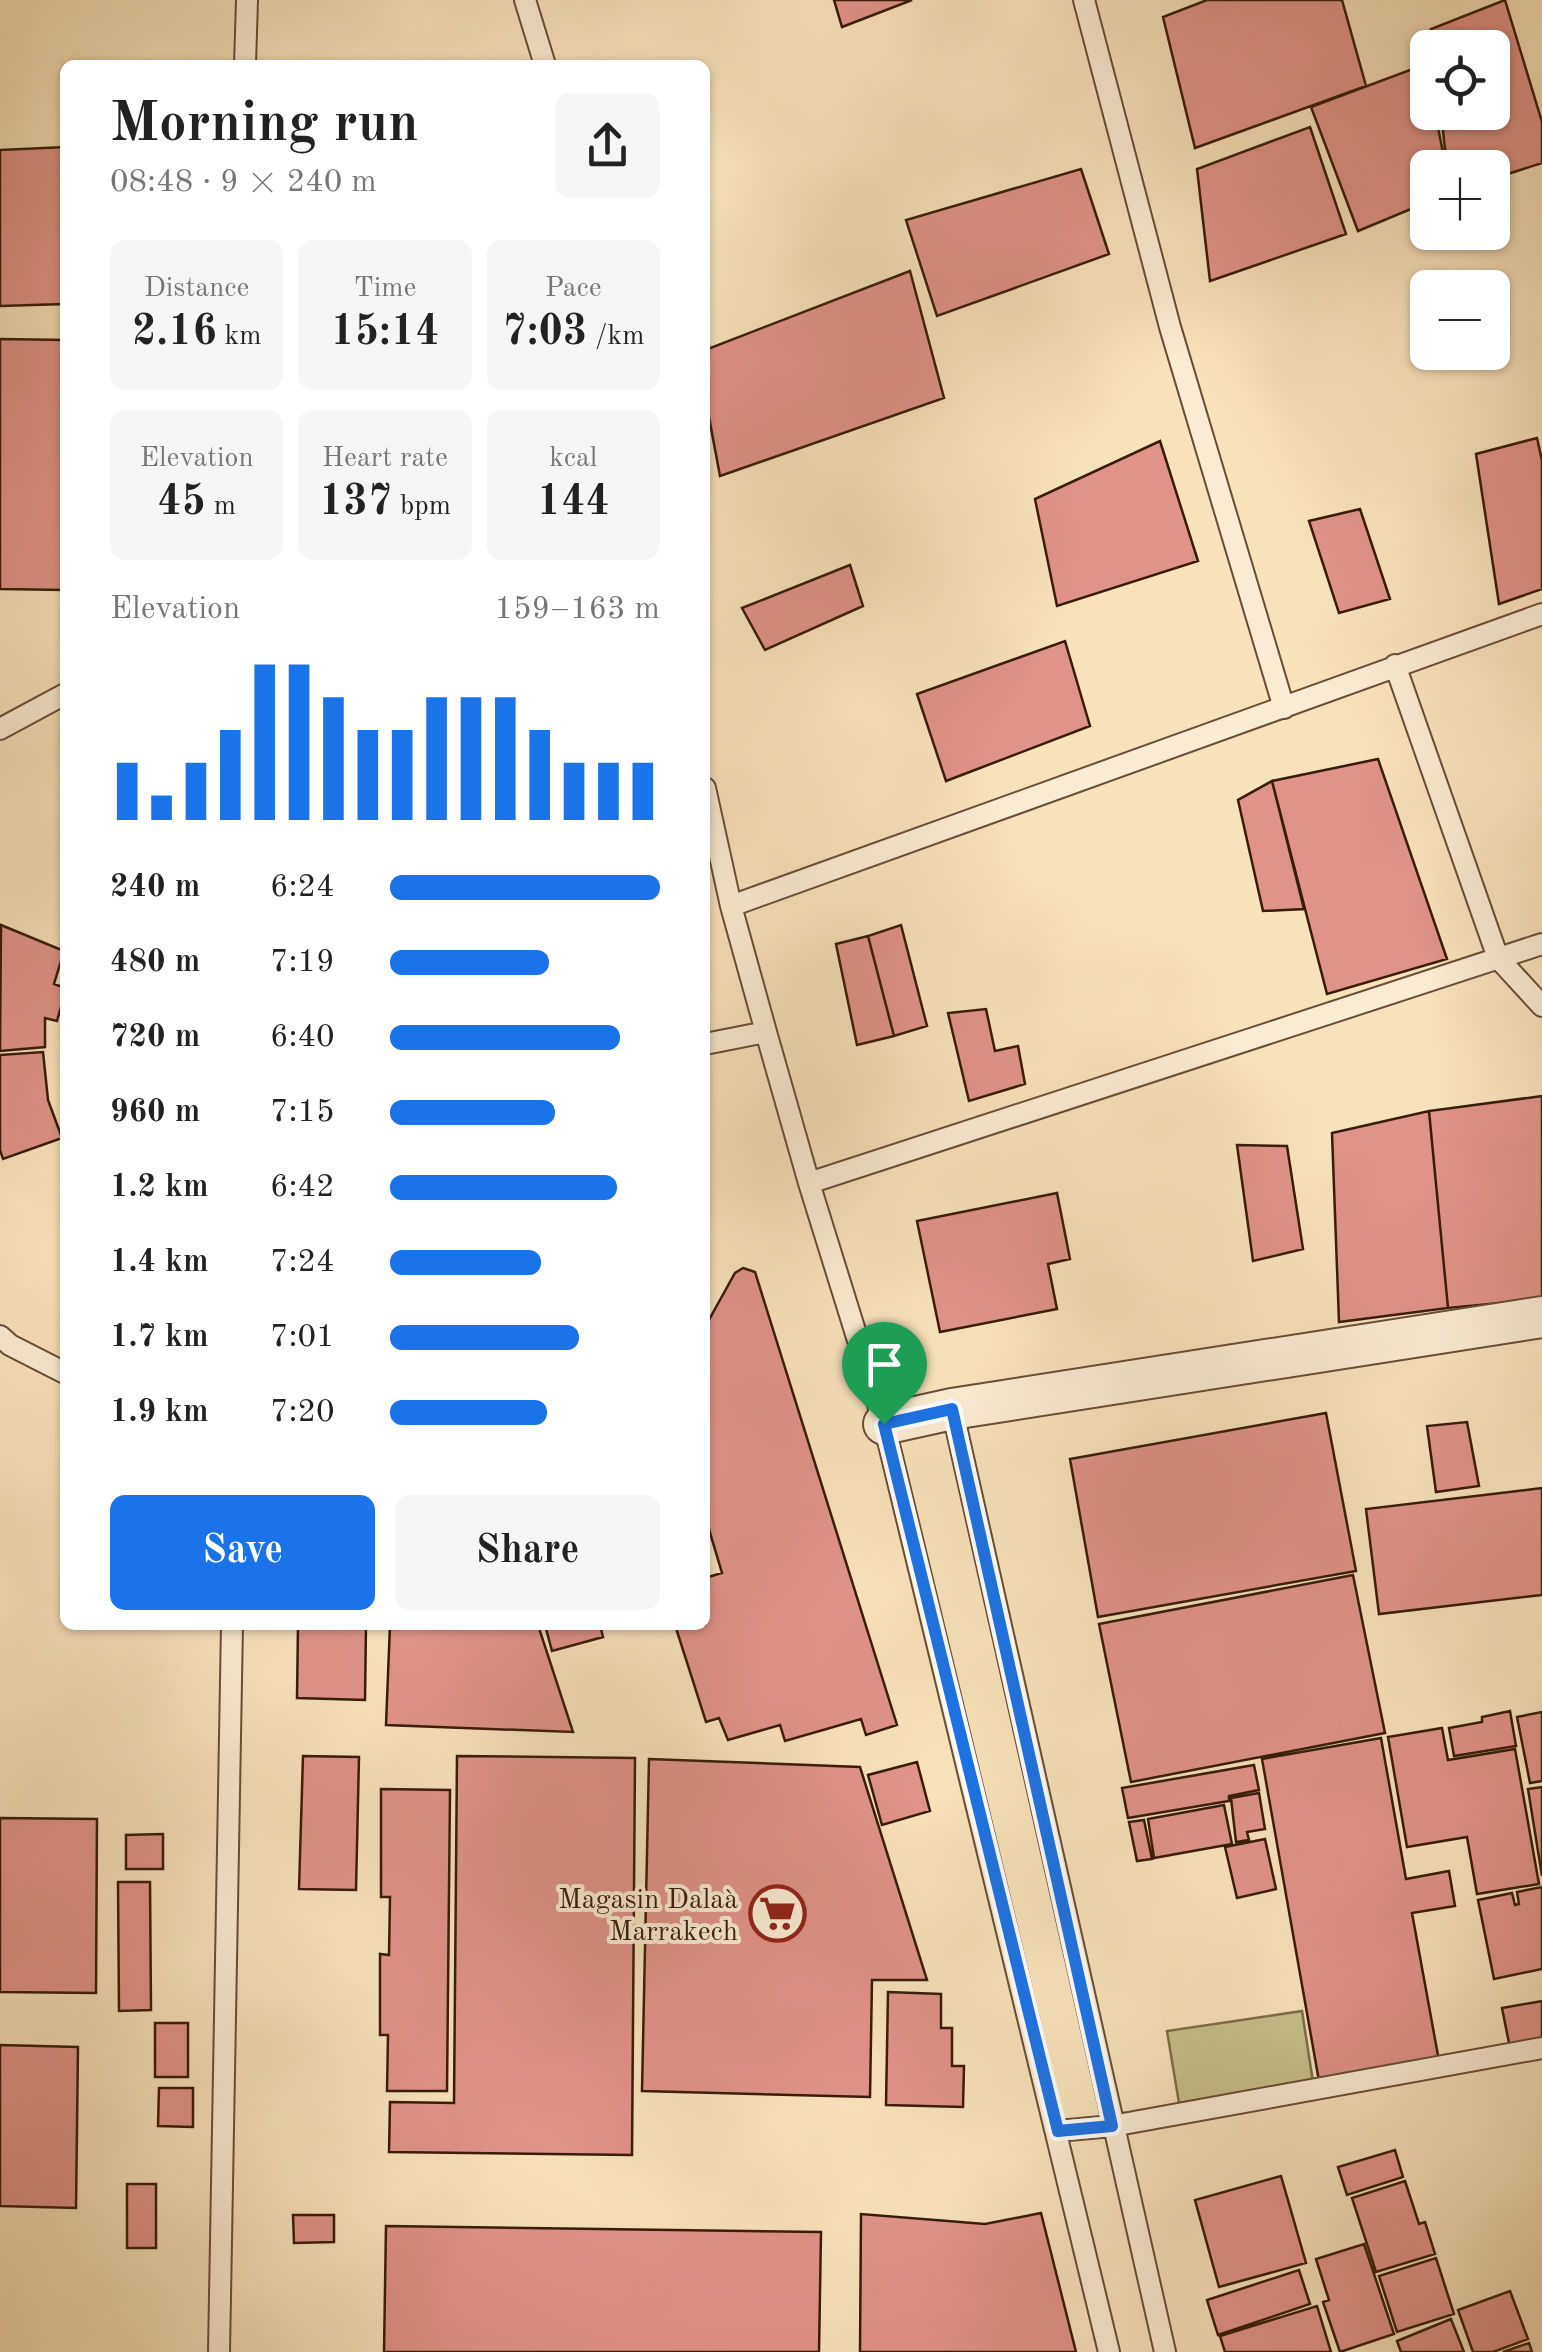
<!DOCTYPE html>
<meta charset="utf-8">
<style>
body{margin:0;font-family:"Old Standard TT",serif;background:#f6f6f6;color:#222;height:100vh;display:flex;flex-direction:column;font-size:38px;white-space:nowrap}
*{box-sizing:border-box;margin:0}
p{font-size:32px;color:#767676}
.icon{flex:none;width:55px;height:55px;fill:none;stroke:currentColor;stroke-width:2;stroke-linecap:round;stroke-linejoin:round}
.map{position:relative;flex:1;overflow:hidden}
.drawer{position:absolute;left:60px;top:60px;width:650px;height:1570px;display:flex;flex-direction:column;background:#fff;border-radius:15px;box-shadow:0 2px 8px #0004}
.drawer>*{flex:none}
.fabs{position:absolute;left:1410px;top:30px;display:grid;gap:20px}
.fabs a{display:grid;place-items:center;width:100px;height:100px;border-radius:15px;background:#fff;box-shadow:0 2px 8px #0004;font-size:50px}
.pin{position:absolute;display:grid;place-items:center;width:85px;height:85px;color:#fff;margin:-102px -42px;border-radius:50% 50% 50% 0;rotate:-45deg;box-shadow:0 0 10px #0007}
.pin .icon{rotate:45deg}
.round{display:grid;place-items:center;flex:none;width:105px;height:105px;border-radius:15px;background:#f6f6f6}
.overview{display:flex;align-items:center;justify-content:space-between;height:170px;padding:0 50px}
h1{font-size:55px;font-weight:600;line-height:75px}
.metrics{display:grid;grid-template-columns:repeat(3,1fr);gap:15px;height:170px;padding:10px 50px}
.metrics div{display:grid;align-content:center;border-radius:15px;background:#f6f6f6;text-align:center}
.metrics b{font-size:42px;font-weight:600}
.metrics small{font-size:28px;font-weight:400}
.metrics p{font-size:28px}
.chart{height:280px;padding:20px 50px}
.chart p{display:flex;justify-content:space-between}
.chart svg{width:100%;height:180px;margin-top:10px;stroke:#1a73e8;stroke-width:6}
.action{display:flex;gap:20px;margin-top:auto;padding:20px 50px}
.action a{flex:1;height:115px;border-radius:15px;background:#1a73e8;color:#fff;font-size:40px;font-weight:600;line-height:115px;text-align:center}
.action a+a{background:#f6f6f6;color:#222}
ul{padding:0 50px;list-style:none;font-size:32px}
li{display:grid;grid-template-columns:160px 120px 1fr;align-items:center;height:75px}
li i{height:25px;border-radius:12px;background:#1a73e8}
.map>svg:first-child{display:block}
.green{fill:#c5c08a;stroke:#7e6e49;stroke-width:2.5}
.building{fill:#e09387;stroke:#381b08;stroke-width:2.5}
.lines{fill:none;stroke-linecap:round;stroke-linejoin:round}
.lane-casing{stroke:#684d34;stroke-width:24}
.street-casing{stroke:#684d34;stroke-width:44}
.lane{stroke:#faecd2;stroke-width:20}
.street{stroke:#faecd2;stroke-width:40}
.route-casing{stroke:#fff;stroke-width:20}
.route{stroke:#1a73e8;stroke-width:12}
.labels{text-anchor:middle;stroke-width:8;stroke-linejoin:round;paint-order:stroke}
.poi-label{font-size:28px;fill:#381b08;stroke:#faecd2;text-anchor:end}
</style>
<div class="map">
<svg width="1542" height="2352" viewBox="0 0 1542 2352">
<rect width="100%" height="100%" fill="#f8e2ba"/>
<filter id="stains"><feTurbulence type="fractalNoise" baseFrequency=".002" numOctaves="4"/><feColorMatrix values="0 0 0 0 .2 0 0 0 0 .09 0 0 0 0 .02 0 0 0 .5 -.17"/></filter>
<radialGradient id="worn" r=".72"><stop offset=".6" stop-color="#630" stop-opacity="0"/><stop offset="1" stop-color="#630" stop-opacity=".3"/></radialGradient>
<path class="green" d="M1302,2011L1313,2082L1179,2103L1167,2031Z"/>
<path class="building" d="M834,0H912L842,27Z
M1207,0H1342L1366,86L1195,148L1163,17Z
M1505,0L1542,122V163L1492,179V168H1447L1441,112H1492V48H1433L1431,29Z
M1426,64L1428,112H1435L1446,168H1428V202L1358,231L1311,107Z
M1310,127L1346,234L1210,281L1197,169Z
M65,147V304L0,306V150Z
M1081,169L1109,254L937,316L906,220Z
M910,271L944,398L720,476L705,396V350Z
M0,339L65,340V590L0,589Z
M1537,438L1542,461V589L1499,604L1476,454Z
M1160,441L1198,561L1057,606L1035,499Z
M1360,509L1390,599L1339,613L1309,521Z
M850,565L863,606L765,650L742,608Z
M1065,641L1090,726L946,781L917,694Z
M1378,759L1447,959L1327,994L1272,781Z
M1272,781L1304,909L1263,911L1238,800Z
M1,925L64,951L54,984L65,988V992L57,1021L45,1018V1047L0,1051Z
M901,925L927,1026L894,1036L868,936Z
M868,936L894,1036L857,1045L836,944Z
M986,1009L995,1051L1018,1046L1025,1084L969,1101L948,1013Z
M43,1052L48,1100L62,1138L3,1159L0,1150V1055Z
M1542,1096V1299L1448,1308L1429,1111Z
M1429,1111L1448,1308L1339,1322L1332,1133Z
M1237,1145L1287,1146L1303,1249L1253,1261Z
M1057,1193L1070,1259L1048,1264L1057,1309L940,1332L917,1221Z
M743,1268L755,1272L897,1725L866,1735L861,1719L785,1741L780,1725L728,1740L719,1718L706,1722L675,1625H705V1578L722,1573L705,1516V1327L735,1273Z
M1326,1413L1356,1571L1098,1617L1070,1459Z
M1467,1422L1479,1486L1436,1492L1427,1426Z
M1542,1488V1595L1379,1614L1366,1509Z
M1353,1575L1385,1733L1131,1782L1099,1624Z
M298,1625H366L365,1700L297,1698Z
M390,1625H538L573,1732L386,1725Z
M545,1625H600L603,1637L552,1651Z
M1510,1711L1516,1746L1454,1756L1449,1728L1482,1722V1717Z
M1542,1712V1781L1530,1783L1517,1717Z
M1442,1728L1448,1760L1515,1749L1539,1884L1477,1894L1467,1837L1407,1847L1388,1737Z
M1381,1738L1406,1879L1449,1871L1455,1906L1412,1913L1439,2061L1319,2081L1262,1759Z
M303,1756L359,1757L356,1890L299,1889Z
M457,1756L635,1758L632,2155L389,2152L390,2102L454,2103Z
M649,1759L860,1767L927,1980H872L870,2097L642,2091Z
M917,1762L930,1811L882,1825L868,1775Z
M1254,1765L1259,1790L1229,1796V1801L1128,1818L1122,1788Z
M1542,1787V1876L1528,1789Z
M381,1789L450,1790L447,2091H387L388,2035H380V1954L389,1955L390,1897H381Z
M1259,1793L1265,1829L1247,1832L1249,1840L1236,1842L1231,1798Z
M1224,1805L1232,1844L1154,1858L1148,1819Z
M0,1818L97,1819L96,1993L0,1992Z
M1144,1820L1152,1859L1137,1861L1129,1822Z
M163,1834V1869H126V1835Z
M1265,1839L1276,1889L1237,1898L1225,1847Z
M118,1882H150L151,2010L119,2011Z
M1542,1887V1969L1494,1979L1478,1900L1512,1893L1515,1905L1519,1904L1517,1892Z
M888,1992L941,1994V2028H952V2066H964L963,2107L886,2105Z
M1542,2001V2042L1510,2048L1502,2008Z
M155,2023H188V2077H155Z
M0,2045L78,2047L76,2208L0,2206Z
M159,2088H193V2127L158,2126Z
M1395,2150L1403,2177L1347,2195L1338,2167Z
M1281,2176L1306,2263L1219,2287L1195,2200Z
M1405,2181L1419,2224L1425,2222L1435,2254L1376,2272L1352,2198Z
M127,2184H156V2248H127Z
M1041,2213L1076,2352H860L861,2214L985,2224Z
M293,2215H334V2242L294,2243Z
M386,2226L821,2232L819,2352H384Z
M1364,2244L1394,2334L1340,2352L1323,2302L1329,2300L1316,2259Z
M1436,2258L1454,2314L1397,2332L1379,2276Z
M1299,2270L1310,2304L1218,2335L1207,2300Z
M1510,2291L1528,2339L1493,2352H1473L1458,2310Z
M1317,2306L1331,2352H1225L1220,2336Z
M1451,2319L1464,2352H1401L1397,2341Z
M1529,2343L1532,2352H1503Z"/>
<g class="lines">
<defs>
<path id="lane" d="M525,0L545,65
M1084,0L1170,327L1284,708
M245,65L247,0
M1395,665L1498,958L1542,1006
M0,729L65,694
M705,788L731,906L766,1032L809,1183L884,1424L1109,2352
M731,906L1542,614
M705,1044L766,1032
M809,1183L1542,944
M0,1336L10,1345L65,1373
M952,1409L1165,2352
M1058,2131L1112,2126L1542,2048
M219,2352L232,1625"/>
<path id="street" d="M884,1424L952,1409L1542,1317"/>
</defs>
<use href="#lane" class="lane-casing"/>
<use href="#street" class="street-casing"/>
<use href="#lane" class="lane"/>
<use href="#street" class="street"/>
</g>
<g class="lines">
<defs>
<path id="route" d="M952,1409L1112,2126L1058,2131L884,1424Z"/>
</defs>
<use href="#route" class="route-casing"/>
<use href="#route" class="route"/>
</g>
<defs>
<symbol id="supermarket-ring" viewBox="-11 -11 22 22"><circle r="9.5" fill="#faecd2" stroke="#8f2418" stroke-width="1.5"/><path d="M-6-5.5h2.5l.6 2H6L4.5 2H-2.5L-4.4-4H-6ZM-1.5 3.2a1.3 1.3 0 1 0 .1 0ZM3 3.2a1.3 1.3 0 1 0 .1 0Z" fill="#8f2418"/></symbol>
</defs>
<g fill-rule="evenodd">
<use href="#supermarket-ring" x="746" y="1882" width="63" height="63"/>
</g>
<g class="labels">
<g class="poi-label">
<text x="738" y="1908">Magasin Dalaà<tspan x="738" dy="32">Marrakech</tspan></text>
</g>
</g>
<rect width="100%" height="100%" filter="url(#stains)"/>
<rect width="100%" height="100%" fill="url(#worn)"/>
</svg>
<div class="fabs">
<a><svg class="icon" aria-label="locate" viewBox="0 0 24 24"><circle cx="12" cy="12" r="6"/><path d="M12 2v4M12 18v4M2 12h4M18 12h4"/></svg></a>
<a>+</a>
<a>−</a>
</div>
<div class="pin" style="left:884px;top:1424px;background:#1e9e55"><svg class="icon" aria-label="arrive" viewBox="0 0 24 24"><path d="M6 21V4h12l-3 4 3 4H6"/></svg></div>
<section class="drawer">
<div class="overview"><div><h1>Morning run</h1><p>08:48 · 9 × 240 m</p></div><a class="round"><svg class="icon" aria-label="share" viewBox="0 0 24 24"><path d="M12 15V3M7 8l5-5 5 5M5 13v7h14v-7"/></svg></a></div>
<div class="metrics">
<div><p>Distance</p><b>2.16<small> km</small></b></div>
<div><p>Time</p><b>15:14</b></div>
<div><p>Pace</p><b>7:03<small> /km</small></b></div>
</div>
<div class="metrics">
<div><p>Elevation</p><b>45<small> m</small></b></div>
<div><p>Heart rate</p><b>137<small> bpm</small></b></div>
<div><p>kcal</p><b>144</b></div>
</div>
<div class="chart"><p><span>Elevation</span>159–163 m</p>
<svg viewBox="0 0 160 44" preserveAspectRatio="none"><path d="M5 44V30M15 44V38M25 44V30M35 44V22M45 44V6M55 44V6M65 44V14M75 44V22M85 44V22M95 44V14M105 44V14M115 44V14M125 44V22M135 44V30M145 44V30M155 44V30"/></svg>
</div>
<ul>
<li><b>240 m</b>6:24<i style="width:100%"></i></li>
<li><b>480 m</b>7:19<i style="width:59%"></i></li>
<li><b>720 m</b>6:40<i style="width:85%"></i></li>
<li><b>960 m</b>7:15<i style="width:61%"></i></li>
<li><b>1.2 km</b>6:42<i style="width:84%"></i></li>
<li><b>1.4 km</b>7:24<i style="width:56%"></i></li>
<li><b>1.7 km</b>7:01<i style="width:70%"></i></li>
<li><b>1.9 km</b>7:20<i style="width:58%"></i></li>
</ul>
<div class="action"><a>Save</a><a>Share</a></div>
</section>
</div>
